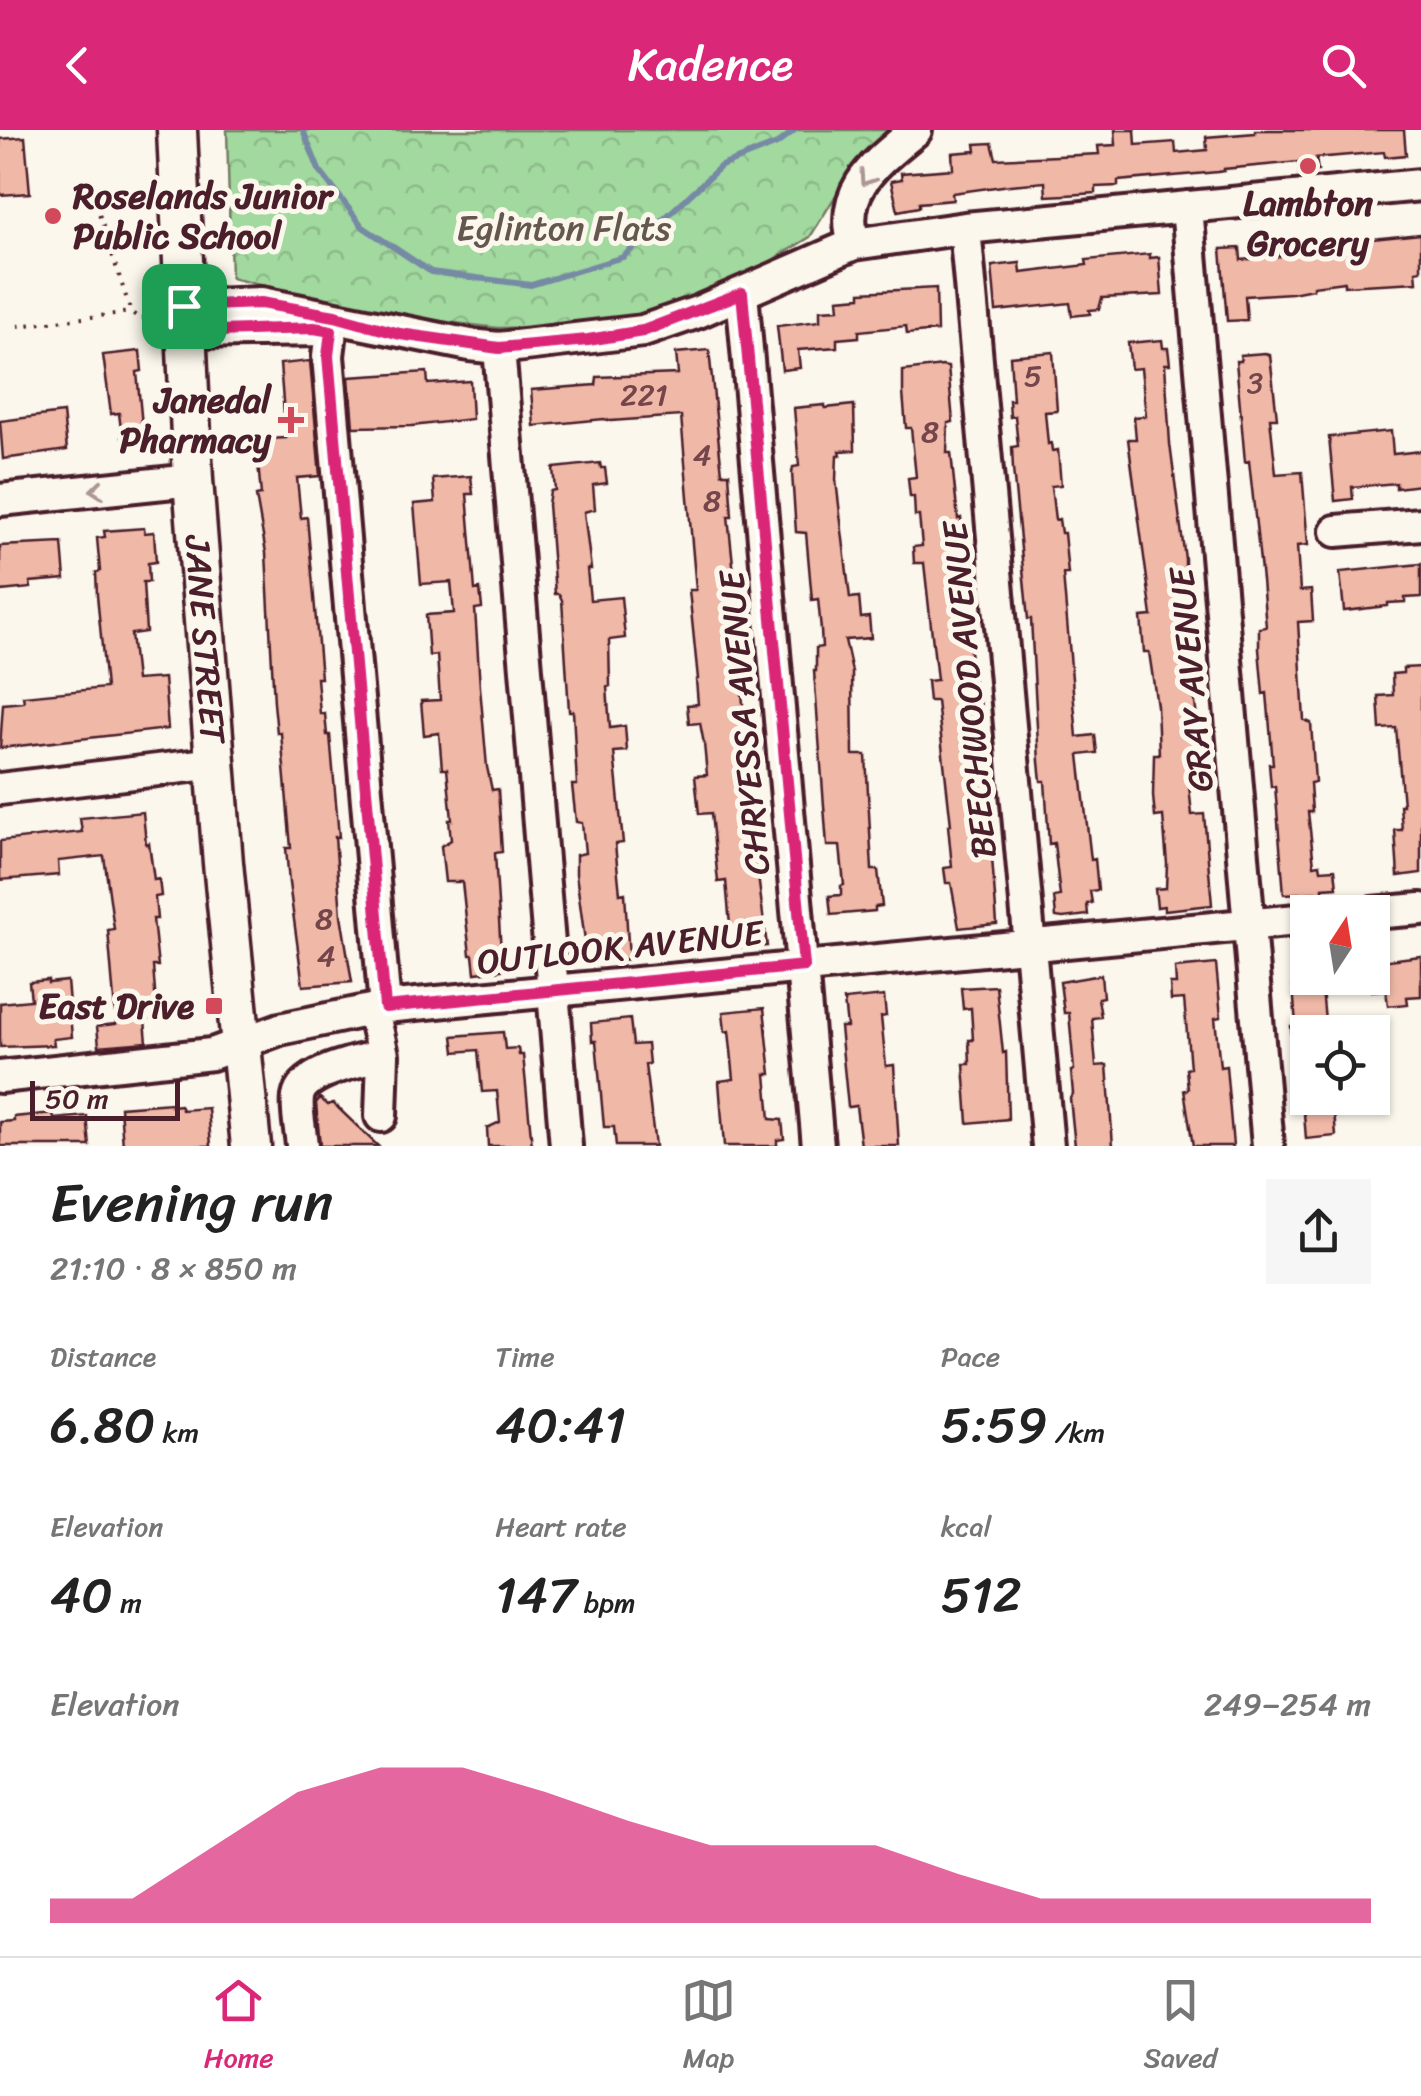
<!DOCTYPE html>
<meta charset="utf-8">
<style>
body{margin:0;font-family:Sriracha,sans-serif;background:#f6f6f6;color:#222;height:100vh;display:flex;flex-direction:column;font-size:38px;white-space:nowrap}
*{box-sizing:border-box;margin:0}
p{font-size:32px;color:#767676}
.icon{flex:none;width:55px;height:55px;fill:none;stroke:currentColor;stroke-width:2;stroke-linecap:round;stroke-linejoin:round}
.map{position:relative;height:1016px;overflow:hidden}
.panel{display:flex;flex-direction:column;background:#fff;flex:1}
.panel>*{flex:none}
.needle{width:65px;rotate:12deg}
.controls{position:absolute;left:1290px;top:765px;display:grid;gap:20px}
.controls a{display:grid;place-items:center;width:100px;height:100px;border-radius:0px;background:#fff;box-shadow:0 2px 8px #0004;font-size:50px}
.scale{position:absolute;left:30px;bottom:25px;width:150px;box-sizing:border-box;padding-left:10px;border:5px solid #4a1f2b;border-top:0;font-size:28px;line-height:35px;white-space:nowrap;color:#4a1f2b;-webkit-text-stroke:8px #fbf7ec;paint-order:stroke}
.pin{position:absolute;display:grid;place-items:center;width:85px;height:85px;color:#fff;margin:-42px;border-radius:20px;box-shadow:0 5px 15px #0006}
.round{display:grid;place-items:center;flex:none;width:105px;height:105px;border-radius:0px;background:#f6f6f6}
.headline{display:flex;align-items:center;justify-content:space-between;height:170px;padding:0 50px}
h1{font-size:55px;font-weight:600;line-height:75px}
.figures{display:grid;grid-template-columns:repeat(3,1fr);gap:15px;height:170px;padding:10px 50px}
.figures div{display:grid;align-content:center}
.figures b{font-size:50px;font-weight:600}
.figures small{font-size:28px;font-weight:400}
.figures p{font-size:28px}
.chart{height:280px;padding:20px 50px}
.chart p{display:flex;justify-content:space-between}
.chart svg{width:100%;height:180px;margin-top:10px;fill:#db2777;opacity:.7}
header{display:flex;justify-content:space-between;align-items:center;height:130px;padding:0 50px;background:#db2777;color:#fff;font-size:45px;font-weight:600}
.dock{display:flex;justify-content:space-around;align-items:center;height:140px;border-top:2px solid #e0e0e0;background:#fff;font-size:28px;color:#767676}
.dock a{display:grid;justify-items:center;gap:5px}
.dock .current{color:#db2777}
.map>svg:first-child{display:block}
.forest{fill:url(#forest-crowns);stroke:#767c65;stroke-width:2.5}
.lines{fill:none;stroke-linecap:round;stroke-linejoin:round}
.stream{stroke:#768aa4;stroke-width:6}
.building{fill:#f0b8a7;stroke:#4a1f2b;stroke-width:2.5}
.minor-casing{stroke:#4a1f2b;stroke-width:38}
.major-casing{stroke:#4a1f2b;stroke-width:45}
.path{stroke:#4a1f2b;stroke-width:4;stroke-dasharray:2.5 8;stroke-linecap:butt}
.minor{stroke:#fbf7ec;stroke-width:30}
.major{stroke:#fbf7ec;stroke-width:38}
.oneway{stroke:#ab9695}
.route-casing{stroke:#fff;stroke-width:20}
.route{stroke:#db2777;stroke-width:12}
.poi-dot{fill:#d1495b;stroke:#fbf7ec;stroke-width:4}
.labels{text-anchor:middle;stroke-width:10;stroke-linejoin:round;paint-order:stroke}
.number-label{font-size:30px;fill:#74454a}
.poi-label{font-size:35px;font-weight:bold;fill:#4a1f2b;stroke:#fbf7ec;text-anchor:end}
.park-label{font-size:35px;fill:#64574e;stroke:#fbf7ec}
.street-label{font-size:35px;fill:#4a1f2b;stroke:#fbf7ec}
</style>
<header><svg class="icon" aria-label="back" viewBox="0 0 24 24"><path d="M15 5l-7 7 7 7"/></svg>Kadence<svg class="icon" aria-label="search" viewBox="0 0 24 24"><circle cx="10" cy="10" r="6"/><path d="M15 15l6 6"/></svg></header>
<div class="map">
<svg width="1421" height="1016" viewBox="0 0 1421 1016">
<defs>
<pattern id="forest-crowns" width="20" height="18" patternUnits="userSpaceOnUse" patternTransform="scale(2.5)"><rect width="20" height="18" fill="#a1d99f"/><path d="M2 6a3 3 0 1 1 6 0M12 15a3 3 0 1 1 6 0" fill="none" stroke="#8cba89"/></pattern>
</defs>
<rect width="100%" height="100%" fill="#fbf7ec"/>
<filter id="ink" filterUnits="userSpaceOnUse"><feTurbulence type="fractalNoise" baseFrequency=".01" numOctaves="2"/><feDisplacementMap in="SourceGraphic" scale="20" xChannelSelector="R" yChannelSelector="G"/><feConvolveMatrix kernelMatrix="1 2 1 2 8 2 1 2 1" color-interpolation-filters="sRGB"/></filter>
<g filter="url(#ink)">
<path class="forest" d="M227,0H898L856,33L810,107L706,171L621,195L498,198L387,185L231,148Z"/>
<g class="lines">
<path class="stream" d="M303,0L319,40L363,97L431,142L531,155L623,127L721,36L777,14L795,0"/>
</g>
<path class="building" d="M1115,0H1135L1136,15L1175,12L1176,23L1207,20L1206,7L1255,3V0H1404L1406,25L1385,27L1384,22L1316,28L1318,41L1299,43L1298,32L1224,39V41L1218,42L1118,51V56L1096,57V63L1066,65L1046,66L1045,52L1010,55L952,63L953,70L919,73V77L898,81L891,51L902,49L901,43L953,39L952,23L976,21L975,14L992,13L996,29L1099,24L1098,16L1116,15Z
M25,7L30,63L0,65V9Z
M1421,104V140L1416,141L1417,152L1344,156V152L1313,156V159L1292,163L1245,166L1247,190L1227,191L1221,119L1240,118L1241,130L1280,126V123L1294,122L1293,117Z
M1150,124V128L1159,127L1162,165L1102,168L1099,179L1089,180L1090,184L1072,186L1070,173L996,181L992,136L1020,133L1021,143L1087,135L1086,130Z
M936,158L937,201L907,204L906,196L859,201V207L837,209V217L798,220L800,238L782,240L777,196L820,191V180L839,179L838,169L861,167V162Z
M1162,210L1163,218H1168L1170,234H1165L1170,314L1185,429V480H1182L1185,523L1186,532H1190L1200,613V637L1191,638L1188,646L1192,685L1204,684L1212,775L1164,780V776L1157,777L1155,759L1166,758L1167,734L1163,686L1155,687L1153,666L1154,624H1159L1157,576L1149,522H1144L1141,487L1152,486L1128,309H1136L1134,287L1146,286L1141,238L1131,239L1128,213Z
M709,220L722,343H729L732,386H728L735,453L727,454L731,500H734L737,527H741L743,545H740L747,611H744V644L747,683L758,682L760,722H755L767,816L732,818L726,751L718,752L711,683L699,684L695,646L707,645L704,614L700,593L689,594L687,575L698,574L696,550L698,549L689,460H696L681,286L611,291L604,289L534,296L531,260L596,255L597,247L678,244L676,223Z
M140,221L142,241L137,242L143,306L122,308L119,283L111,284L103,225Z
M1053,222L1057,281L1045,282L1048,314L1051,313L1052,321L1058,320L1061,355L1051,356L1055,390L1059,389L1061,403H1064L1068,444H1063L1077,607L1095,605L1097,623L1079,625L1091,730L1095,729L1098,760L1090,761L1092,773L1087,774L1088,785L1063,788L1056,787L1054,767L1060,766L1054,713L1049,714L1045,651H1041L1039,632L1031,489H1028L1013,339L1012,317L1018,316L1015,286L1010,287L1009,270H1013L1010,226Z
M1265,223L1270,225L1277,288H1270L1276,344L1302,342L1308,415L1297,416L1300,461L1311,460L1313,491L1298,492L1304,590L1311,593L1313,622L1315,652L1310,653L1312,682H1308L1314,735L1320,734L1321,740L1335,739L1337,757L1323,758V762L1284,764L1275,656L1271,657L1269,634H1273L1267,563L1263,564L1259,519V498L1266,497L1262,450L1249,331L1245,332L1236,231H1241L1240,225Z
M310,231L320,346L297,348L301,388L307,387L321,548H317L320,584H325L327,605H330L339,707H335L341,785L352,852L303,856L289,753L286,718H291L281,603H277L274,573L266,423L256,366L261,365L257,322L268,309L286,308L280,234Z
M942,236L948,237L953,292L948,293L947,323H951L958,389L961,388L970,494L967,495L974,555L977,569L980,568L997,794L959,798L951,753H946L944,738L952,737L948,695H951L937,571H929L927,551L937,550L924,433H914L913,417L922,416L919,386H915L914,367H910L908,348L916,347L911,298H906L903,263V241Z
M427,242L428,254L470,251L472,289L412,296L353,297L349,247Z
M825,275V278L854,275L855,320L840,321L841,325H837L836,350L850,468L859,467L861,488L869,487L871,508L845,510L852,542L853,625H866L872,740H878L882,776L875,777V781L831,785L829,766L841,765V756L844,755L840,716H827L814,541H816V518L822,517L821,500L818,469L812,470L806,403L796,402L792,343L793,337L799,336L794,278Z
M63,283L67,320L3,329L0,291Z
M1391,301L1393,324L1421,321V355L1396,358V353L1352,357L1353,369L1335,371L1329,307Z
M600,333L601,338H605L607,353L593,355L595,379L584,382L591,439H587L590,470L621,467L625,508L609,510L610,556L607,557L610,598L625,596L627,621L614,622L623,713L615,714L620,764L625,763L629,829L588,833L576,744V725L585,723L582,693L576,692L572,655H577L573,581H569L562,470L559,464H555L548,374L550,361L555,360L553,338Z
M471,346L473,364H467L475,460L480,459L482,478L475,479L480,557L487,637L492,660L498,659L502,722L495,723L502,840L475,843L473,825H470L462,752H445L441,716L451,710L449,690H452L447,639H442L439,603L424,605L421,571L440,570L437,525L429,526L426,485L454,483L451,452L421,454L414,374L435,372L433,349Z
M144,398L145,403L154,402L156,432L148,433L149,452H143L146,502L131,504L136,550L164,548L168,599L0,618L3,574L24,572L23,566L106,558L97,465L96,442L100,441L97,408L105,407L104,401Z
M62,413L65,449L30,452L31,458L0,461V416Z
M1421,434V467L1405,468V472L1388,473V476L1344,481L1340,442Z
M1421,537V743L1398,746L1395,700H1402L1400,675H1403L1396,598L1380,599L1378,566L1393,565L1392,544L1403,543V538Z
M143,682L146,714L149,713L154,750L159,749L161,766L155,767L157,789H153L158,836H153L157,888L145,890L147,912L99,916L97,896L116,894L108,800L114,799L104,726L58,731L59,745L0,750V711L82,702L80,688Z
M1421,826V866L1407,867L1408,874L1388,876L1386,860L1372,861V832Z
M1308,827V848H1321L1326,902H1308V911L1292,912L1291,896H1296L1291,828Z
M1216,834L1221,887L1215,888L1220,937L1226,936L1233,1016H1193L1184,960L1188,959L1186,939L1190,938L1184,869L1171,870L1170,854H1176L1175,838Z
M1101,845L1103,867L1098,868L1101,887L1092,888L1096,936L1107,935L1113,1016H1075L1070,968L1073,964L1071,941L1074,940L1069,883H1064L1060,852Z
M48,850V853L67,851L72,907L53,909L54,915L0,917V873L31,870L29,852Z
M996,856L1003,923L1006,922L1008,989L968,993L964,934H970L969,910H973L971,878L963,879L961,858Z
M884,866L886,886L881,887L886,936L894,935L899,1016H861L856,976L848,977L840,897H847L844,870Z
M764,878L771,944H766L770,989L782,990L784,1009L777,1010V1016H724L719,951L734,949L729,901L725,902L723,882Z
M630,889L633,915L647,914L649,934L645,935L655,1016H616L614,997H604L596,911H592L591,893Z
M503,902L505,919L518,918L519,925H523L532,1016H488L487,998L500,992L497,961L482,962L478,920L455,922L453,906Z
M320,968L328,975L333,973L378,1016H320L316,973Z
M1333,968L1336,1006L1306,1009L1303,971Z
M171,973V976L180,975L182,980L208,978L211,1016H123L120,977Z
M53,983L54,989L87,986L90,1016H0V992L14,991V987Z"/>
<g class="lines">
<defs>
<path id="minor" d="M1187,77L1268,1016
M965,98L1048,1016
M854,114C837,59 878,32 916,0
M742,163L818,1016
M184,176L261,173L470,215L499,218L643,201L698,182L854,114L965,98L1421,55
M331,201L328,226L385,877
M185,202L322,200
M499,218L566,1016
M0,370L193,350
M1336,401L1421,394
M0,659L216,633
M1372,783L1421,779
M373,880L383,925L381,986
M0,947L212,924L280,899L385,877L1308,789
M302,1016C301,1001 296,982 298,967C302,941 361,931 383,925"/>
<g id="major">
<path id="s1" d="M177,0L193,350L223,733L251,1016"/>
</g>
</defs>
<use href="#minor" class="minor-casing"/>
<use href="#major" class="major-casing"/>
<path class="path" d="M96,75L131,182L140,189L148,188
M18,196L131,182"/>
<use href="#minor" class="minor"/>
<use href="#major" class="major"/>
</g>
<defs><path id="oneway-chevron" d="M-2-3.5L2.5 0L-2 3.5" fill="none" stroke-width="1.6" stroke-linecap="round" stroke-linejoin="round" transform="scale(2.5)"/></defs>
<g class="oneway">
<use href="#oneway-chevron" transform="translate(866 49) rotate(124)"/>
<use href="#oneway-chevron" transform="translate(97 360) rotate(174)"/>
</g>
</g>
<g class="lines" filter="url(#ink)">
<defs>
<path id="route" d="M742,163L804,836L385,877L328,226L331,201L314,198L185,202L184,176L261,173L335,186L400,204L499,218L588,210L643,201Z"/>
</defs>
<use href="#route" class="route-casing"/>
<use href="#route" class="route"/>
</g>
<g class="poi-dot">
<circle cx="1308" cy="36" r="10"/>
<circle cx="53" cy="86" r="10"/>
<path d="M286 275h10v10h10v10h-10v10h-10v-10h-10v-10h10z"/>
<rect x="204" y="866" width="20" height="20" rx="5"/>
</g>
<g class="labels">
<g class="number-label">
<text x="1033" y="256">5</text>
<text x="1255" y="263">3</text>
<text x="644" y="275">221</text>
<text x="930" y="312">8</text>
<text x="702" y="335">4</text>
<text x="712" y="381">8</text>
<text x="324" y="799">8</text>
<text x="326" y="836">4</text>
</g>
<g class="poi-label">
<text x="73" y="78" text-anchor="start">Roselands Junior<tspan x="73" dy="40">Public School</tspan></text>
<text x="1308" y="85" text-anchor="middle">Lambton<tspan x="1308" dy="40">Grocery</tspan></text>
<text x="271" y="282">Janedal<tspan x="271" dy="40">Pharmacy</tspan></text>
<text x="194" y="888">East Drive</text>
</g>
<g class="park-label">
<text x="564" y="110">Eglinton Flats</text>
</g>
<g class="street-label">
<text dy="12" stroke="none"><textPath href="#s1" startOffset="510">JANE STREET</textPath></text>
<text transform="translate(1191 550) rotate(-95)" y="12">GRAY AVENUE</text>
<text transform="translate(969 560) rotate(-95)" y="12">BEECHWOOD AVENUE</text>
<text transform="translate(744 593) rotate(-95)" y="12">CHRYESSA AVENUE</text>
<text transform="translate(620 817) rotate(-6)" y="12">OUTLOOK AVENUE</text>
</g>
</g>
</svg>
<div class="controls">
<a><svg class="needle" viewBox="-14 -14 28 28"><path d="M0-13l5 13h-10z" fill="#e53935"/><path d="M0 13l5-13h-10z" fill="#767676"/></svg></a>
<a><svg class="icon" aria-label="locate" viewBox="0 0 24 24"><circle cx="12" cy="12" r="6"/><path d="M12 2v4M12 18v4M2 12h4M18 12h4"/></svg></a>
</div>
<div class="scale">50 m</div>
<div class="pin" style="left:184px;top:176px;background:#1e9e55"><svg class="icon" aria-label="arrive" viewBox="0 0 24 24"><path d="M6 21V4h12l-3 4 3 4H6"/></svg></div>
</div>
<section class="panel">
<div class="headline"><div><h1>Evening run</h1><p>21:10 · 8 × 850 m</p></div><a class="round"><svg class="icon" aria-label="share" viewBox="0 0 24 24"><path d="M12 15V3M7 8l5-5 5 5M5 13v7h14v-7"/></svg></a></div>
<div class="figures">
<div><p>Distance</p><b>6.80<small> km</small></b></div>
<div><p>Time</p><b>40:41</b></div>
<div><p>Pace</p><b>5:59<small> /km</small></b></div>
</div>
<div class="figures">
<div><p>Elevation</p><b>40<small> m</small></b></div>
<div><p>Heart rate</p><b>147<small> bpm</small></b></div>
<div><p>kcal</p><b>512</b></div>
</div>
<div class="chart"><p><span>Elevation</span>249–254 m</p>
<svg viewBox="0 0 160 44" preserveAspectRatio="none"><path d="M0 44V38L10 38L20 25L30 12L40 6L50 6L60 12L70 19L80 25L90 25L100 25L110 32L120 38L130 38L140 38L150 38L160 38V44z"/></svg>
</div>
</section>
<nav class="dock">
<a class="current"><svg class="icon" aria-label="home" viewBox="0 0 24 24"><path d="M3 11l9-7 9 7M6 9v11h12V9"/></svg>Home</a>
<a><svg class="icon" aria-label="map" viewBox="0 0 24 24"><path d="M3 6l6-2 6 2 6-2v14l-6 2-6-2-6 2zM9 4v14M15 6v14"/></svg>Map</a>
<a><svg class="icon" aria-label="saved" viewBox="0 0 24 24"><path d="M7 4h10v16l-5-4-5 4z"/></svg>Saved</a>
</nav>
